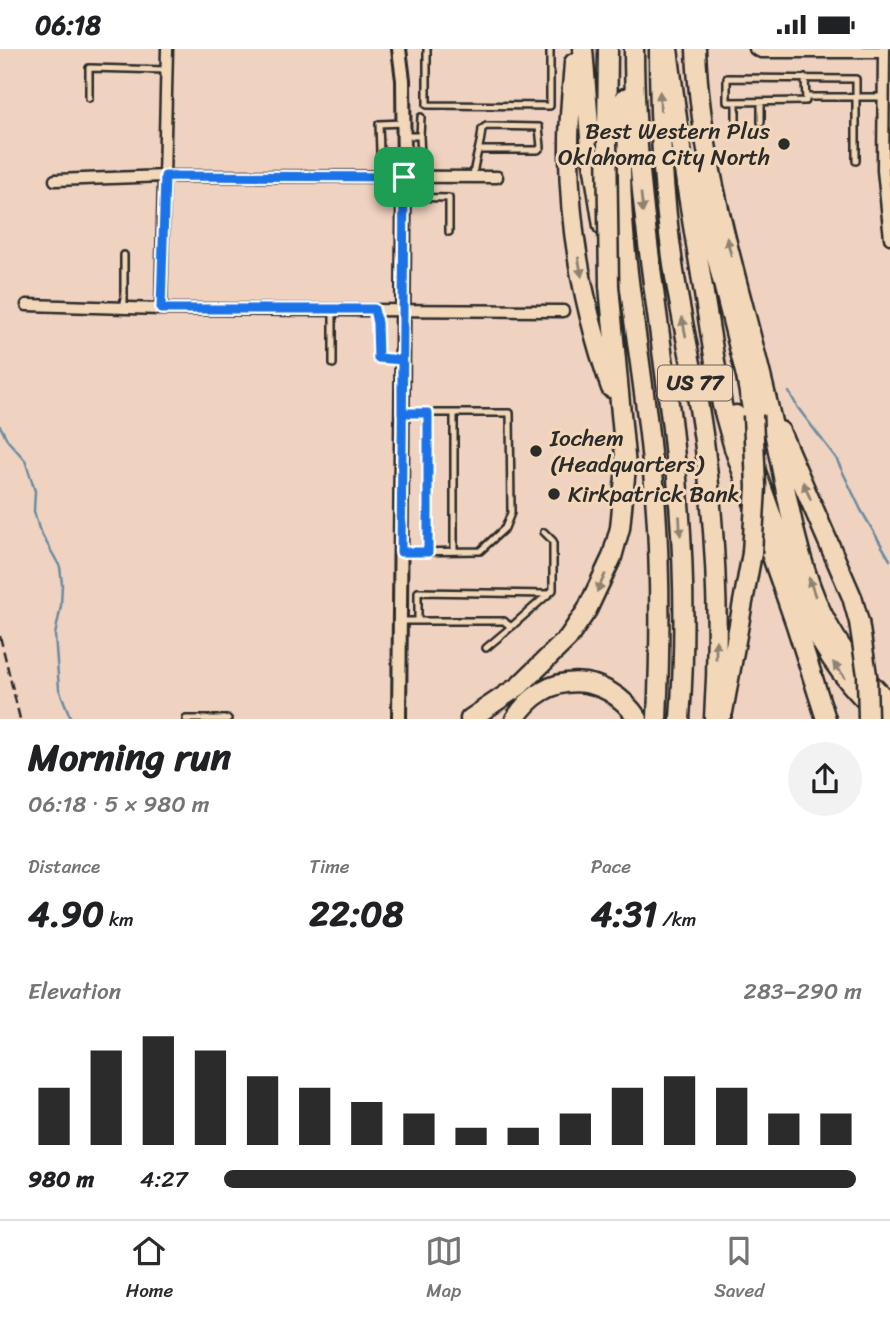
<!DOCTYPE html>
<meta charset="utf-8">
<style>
body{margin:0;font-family:Sriracha,sans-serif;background:#f2f2f2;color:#202124;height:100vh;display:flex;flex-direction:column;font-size:26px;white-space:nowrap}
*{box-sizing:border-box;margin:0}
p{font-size:23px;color:#757577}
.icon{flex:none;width:38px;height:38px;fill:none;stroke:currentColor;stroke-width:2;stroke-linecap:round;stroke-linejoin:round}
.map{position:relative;height:670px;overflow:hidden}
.panel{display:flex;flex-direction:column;background:#fff;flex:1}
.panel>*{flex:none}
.pin{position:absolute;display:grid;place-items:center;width:60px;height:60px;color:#fff;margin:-30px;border-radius:14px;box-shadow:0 4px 10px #0006}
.round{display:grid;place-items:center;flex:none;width:74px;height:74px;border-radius:37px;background:#f2f2f2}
.summary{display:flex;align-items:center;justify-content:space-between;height:119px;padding:0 28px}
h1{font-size:38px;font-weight:700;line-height:52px}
.stats{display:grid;grid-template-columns:repeat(3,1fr);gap:10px;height:119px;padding:7px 28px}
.stats div{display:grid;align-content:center}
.stats b{font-size:35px;font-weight:700}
.stats small{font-size:19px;font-weight:400}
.stats p{font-size:19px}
.chart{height:196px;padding:14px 28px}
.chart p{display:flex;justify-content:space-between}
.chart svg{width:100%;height:126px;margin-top:7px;stroke:#2b2b2b;stroke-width:6}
ul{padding:0 28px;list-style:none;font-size:23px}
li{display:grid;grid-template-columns:112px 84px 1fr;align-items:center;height:52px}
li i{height:18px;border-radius:9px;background:#2b2b2b}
.status{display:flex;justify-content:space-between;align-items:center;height:49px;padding:0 35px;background:#fff;direction:ltr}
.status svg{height:19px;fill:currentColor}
.menu{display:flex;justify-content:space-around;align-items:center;height:98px;border-top:2px solid #e0e0e0;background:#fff;font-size:19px;color:#757577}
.menu a{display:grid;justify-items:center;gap:4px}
.menu .selected{color:#2b2b2b}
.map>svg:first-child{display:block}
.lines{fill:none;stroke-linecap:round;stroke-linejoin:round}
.stream{stroke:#698ba2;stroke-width:2.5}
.service-casing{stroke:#2b2b2b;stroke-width:10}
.minor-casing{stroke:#2b2b2b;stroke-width:15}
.tertiary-casing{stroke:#2b2b2b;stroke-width:18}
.motorway-casing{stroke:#2b2b2b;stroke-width:23}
.service{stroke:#f2d8b9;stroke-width:5}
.minor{stroke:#f2d8b9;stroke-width:10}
.tertiary{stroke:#f2d8b9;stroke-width:12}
.motorway{stroke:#f2d8b9;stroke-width:18}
.rail{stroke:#2b2b2b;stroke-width:2.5;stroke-dasharray:10 5;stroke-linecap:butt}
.motorway-bridge-casing{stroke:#2b2b2b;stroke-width:23;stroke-linecap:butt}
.motorway-bridge{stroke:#f2d8b9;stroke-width:18}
.oneway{fill:#8e8272}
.route-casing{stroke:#fff;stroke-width:14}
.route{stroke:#1a73e8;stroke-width:9}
.poi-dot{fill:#2b2b2b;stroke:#f2d8b9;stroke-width:2.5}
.labels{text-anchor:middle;stroke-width:6;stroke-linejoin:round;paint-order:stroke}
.shield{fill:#f2d8b9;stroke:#675f56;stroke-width:2}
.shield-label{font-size:21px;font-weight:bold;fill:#2b2b2b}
.poi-label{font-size:23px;fill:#2b2b2b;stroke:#f2d8b9;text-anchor:start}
</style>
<div class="status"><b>06:18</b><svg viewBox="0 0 49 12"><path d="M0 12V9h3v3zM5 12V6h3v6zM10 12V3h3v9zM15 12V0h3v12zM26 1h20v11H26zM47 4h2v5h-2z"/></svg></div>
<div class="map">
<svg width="890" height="670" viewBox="0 0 890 670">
<rect width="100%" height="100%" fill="#f0d2c0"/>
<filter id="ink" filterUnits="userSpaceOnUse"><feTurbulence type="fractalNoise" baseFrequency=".0143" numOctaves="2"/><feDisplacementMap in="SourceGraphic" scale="14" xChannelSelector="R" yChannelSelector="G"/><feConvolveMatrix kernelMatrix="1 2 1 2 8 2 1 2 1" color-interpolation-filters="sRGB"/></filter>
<g filter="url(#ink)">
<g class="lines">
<path class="stream" d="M789,343L798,359L836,409L861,461L890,511
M0,377L8,392L25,411L35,442L34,462L39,480L60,518L62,535L61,557L55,586L59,640L71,670"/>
<defs>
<path id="service" d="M427,0V56L550,57V0
M805,29L806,52L727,53V29L856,30V112
M806,48H884
M89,49V19L167,21
M736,53V74
M761,53V73
M404,87H420L421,68
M420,87L421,108
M381,128L379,75L404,74
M473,128C474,111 481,97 482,80L486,77L539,78L541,98L538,101H479
M403,148L449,149V183
M124,206V258
M333,260V315
M374,260L377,274L378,309L402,311
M454,502V364
M401,503L480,502L505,479L511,464L510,364H402
M428,503V364
M401,572H504L511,578L553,541V492L544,483
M418,572V543L549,545
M486,599L511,578
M186,670H228"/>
<path id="minor" d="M755,0L761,3H884
M884,0L883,121L890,189
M55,131L165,127L497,128
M27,256L161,260L563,262
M161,260L167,0"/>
<path id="tertiary" d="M399,670L404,128L403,31L399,0"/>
<path id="motorway" d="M583,0L591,101L603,177
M634,0C634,128 657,253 672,379C683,475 687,573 680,670
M659,0C659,74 663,149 674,222C683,281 698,340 705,400C716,489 720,580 714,670
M668,0L683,115L722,356L734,399L796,576L826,670
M696,0C700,122 742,241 769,360C784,423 791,490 816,551C833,591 858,625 890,654
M574,14C572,41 569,68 569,95C568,177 584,261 611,339
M625,49C624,73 621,98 621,123C622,217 642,310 651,404C661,492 661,581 657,670
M607,90L608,0
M702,118L706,166L746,327L753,366
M736,366L806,564C825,605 850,641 886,670
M780,382L852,548L859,573
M723,663L752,504
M470,670L519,637L568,589L587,561L612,508L620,479L626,418L609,237
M515,670C546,620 606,622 638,670"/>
</defs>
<use href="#service" class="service-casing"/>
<use href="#minor" class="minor-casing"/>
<use href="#tertiary" class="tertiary-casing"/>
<use href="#motorway" class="motorway-casing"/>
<use href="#service" class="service"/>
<use href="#minor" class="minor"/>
<use href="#tertiary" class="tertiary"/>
<use href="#motorway" class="motorway"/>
<path class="rail" d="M0,587L20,670"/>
<defs>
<path id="motorway-bridge" d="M607,90L609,237
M752,504L756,438L753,366
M859,573L867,626L868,670"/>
</defs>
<use href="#motorway-bridge" class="motorway-bridge-casing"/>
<use href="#motorway-bridge" class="motorway-bridge"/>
</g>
<defs><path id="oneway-solid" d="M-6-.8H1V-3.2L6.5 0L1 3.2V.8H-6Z" transform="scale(1.75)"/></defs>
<g class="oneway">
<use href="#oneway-solid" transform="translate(660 52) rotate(-92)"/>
<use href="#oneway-solid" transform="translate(642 154) rotate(84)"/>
<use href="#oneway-solid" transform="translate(729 198) rotate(-104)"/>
<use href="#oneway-solid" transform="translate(580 218) rotate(80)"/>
<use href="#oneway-solid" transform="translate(684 278) rotate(-101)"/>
<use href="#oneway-solid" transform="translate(807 442) rotate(-113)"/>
<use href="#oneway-solid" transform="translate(680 477) rotate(87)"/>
<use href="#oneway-solid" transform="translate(601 534) rotate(115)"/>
<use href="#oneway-solid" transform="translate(812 538) rotate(-109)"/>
<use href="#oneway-solid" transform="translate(716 601) rotate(-90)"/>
<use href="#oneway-solid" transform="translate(839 621) rotate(-128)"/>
</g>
</g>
<g class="lines" filter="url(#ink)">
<defs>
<path id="route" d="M404,128C404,253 402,378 401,503H428V364H402V311L378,309L377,274L374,260H161L165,127L404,128"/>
</defs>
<use href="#route" class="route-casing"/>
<use href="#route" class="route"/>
</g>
<g class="poi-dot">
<circle cx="784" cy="95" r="7"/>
<circle cx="536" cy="402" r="7"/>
<circle cx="554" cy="445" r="7"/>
</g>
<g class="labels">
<rect class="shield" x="658" y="316.5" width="74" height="35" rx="5"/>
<g class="shield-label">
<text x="695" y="341">US 77</text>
</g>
<g class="poi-label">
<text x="770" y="90" text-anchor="end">Best Western Plus<tspan x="770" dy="26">Oklahoma City North</tspan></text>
<text x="550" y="397">Iochem<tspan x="550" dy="26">(Headquarters)</tspan></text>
<text x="568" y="453">Kirkpatrick Bank</text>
</g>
</g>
</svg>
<div class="pin" style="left:404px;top:128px;background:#1e9e55"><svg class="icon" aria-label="arrive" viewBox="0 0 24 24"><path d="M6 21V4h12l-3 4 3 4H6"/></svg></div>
</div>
<section class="panel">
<div class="summary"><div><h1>Morning run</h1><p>06:18 · 5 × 980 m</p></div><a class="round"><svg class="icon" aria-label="share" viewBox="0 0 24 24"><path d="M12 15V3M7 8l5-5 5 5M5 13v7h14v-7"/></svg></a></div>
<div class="stats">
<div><p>Distance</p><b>4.90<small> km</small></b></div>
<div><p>Time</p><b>22:08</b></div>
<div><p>Pace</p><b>4:31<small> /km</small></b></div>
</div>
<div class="chart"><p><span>Elevation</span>283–290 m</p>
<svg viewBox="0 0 160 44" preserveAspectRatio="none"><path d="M5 44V24M15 44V11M25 44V6M35 44V11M45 44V20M55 44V24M65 44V29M75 44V33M85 44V38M95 44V38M105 44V33M115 44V24M125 44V20M135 44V24M145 44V33M155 44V33"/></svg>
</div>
<ul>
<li><b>980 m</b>4:27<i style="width:99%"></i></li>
</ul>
</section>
<nav class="menu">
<a class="selected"><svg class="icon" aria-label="home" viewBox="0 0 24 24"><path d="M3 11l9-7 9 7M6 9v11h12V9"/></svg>Home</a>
<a><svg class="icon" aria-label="map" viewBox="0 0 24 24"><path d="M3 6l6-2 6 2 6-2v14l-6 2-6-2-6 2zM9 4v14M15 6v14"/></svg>Map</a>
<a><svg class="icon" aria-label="saved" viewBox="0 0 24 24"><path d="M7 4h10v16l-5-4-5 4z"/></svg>Saved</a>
</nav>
